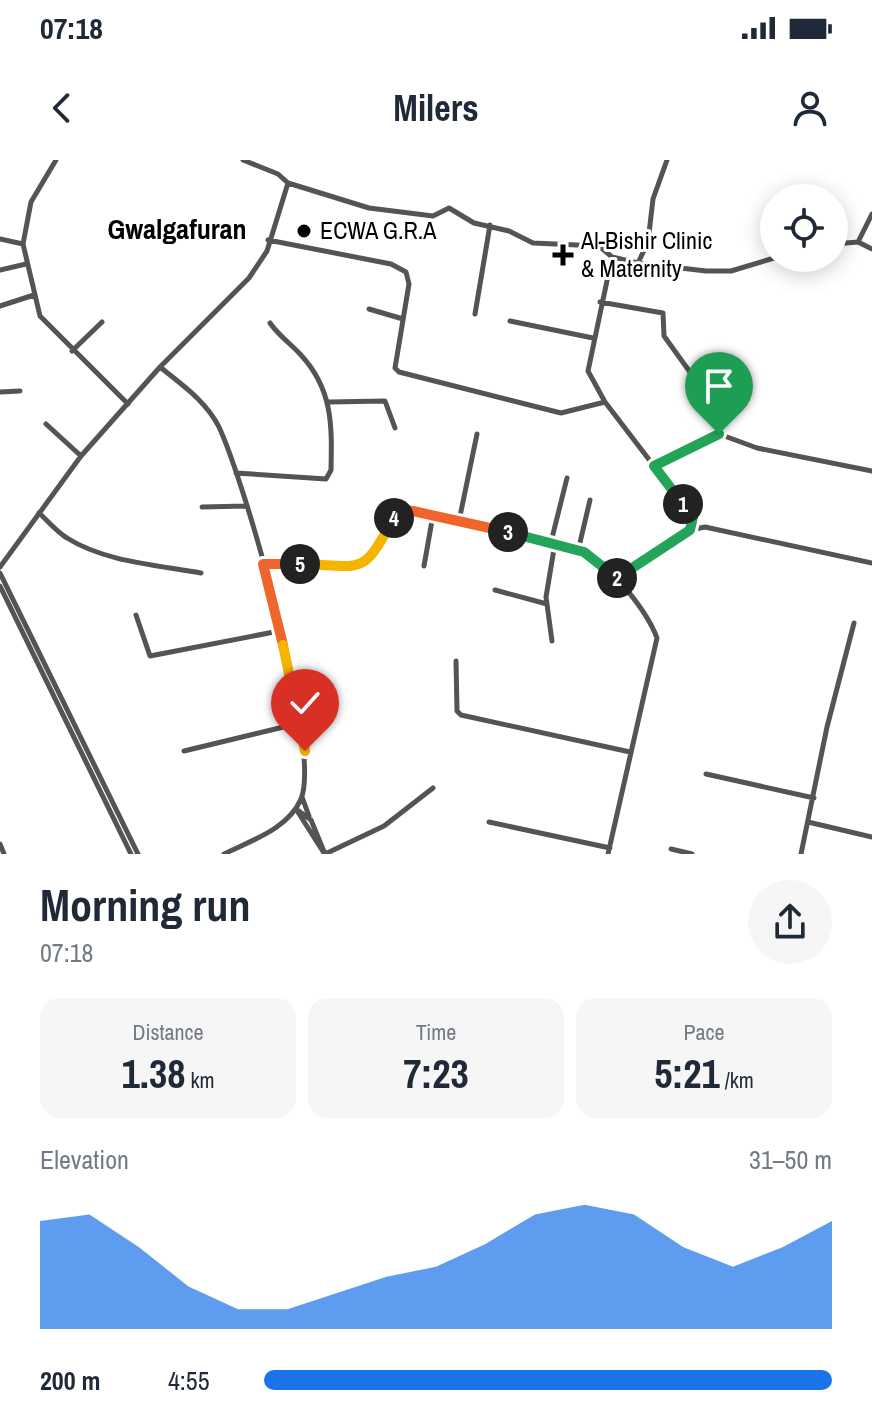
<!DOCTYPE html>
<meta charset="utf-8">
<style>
body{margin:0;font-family:"Archivo Narrow",sans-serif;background:#f6f6f7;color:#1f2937;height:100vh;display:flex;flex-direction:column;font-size:30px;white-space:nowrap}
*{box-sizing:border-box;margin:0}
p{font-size:26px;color:#747a83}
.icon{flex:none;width:44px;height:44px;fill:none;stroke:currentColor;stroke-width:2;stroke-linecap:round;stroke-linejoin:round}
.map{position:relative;height:694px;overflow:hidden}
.details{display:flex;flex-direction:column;background:#fff;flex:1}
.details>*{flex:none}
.controls{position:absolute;left:760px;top:24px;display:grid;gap:16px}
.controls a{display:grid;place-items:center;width:88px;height:88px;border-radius:50%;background:#fff;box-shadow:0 4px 20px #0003;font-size:40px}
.pin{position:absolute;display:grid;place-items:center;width:68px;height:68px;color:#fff;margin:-82px -34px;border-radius:50% 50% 50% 0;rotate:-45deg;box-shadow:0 0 8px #0007}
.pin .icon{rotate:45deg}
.km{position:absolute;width:40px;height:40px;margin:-20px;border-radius:50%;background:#222;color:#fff;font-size:22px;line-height:40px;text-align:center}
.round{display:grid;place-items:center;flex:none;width:84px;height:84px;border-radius:42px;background:#f6f6f7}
.headline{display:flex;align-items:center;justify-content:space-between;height:136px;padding:0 40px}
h1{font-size:44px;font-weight:700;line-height:60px}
.figures{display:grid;grid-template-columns:repeat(3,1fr);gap:12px;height:136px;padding:8px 40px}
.figures div{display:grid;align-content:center;border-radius:20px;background:#f6f6f7;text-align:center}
.figures b{font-size:40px;font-weight:700}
.figures small{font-size:22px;font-weight:400}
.figures p{font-size:22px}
.chart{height:224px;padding:16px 40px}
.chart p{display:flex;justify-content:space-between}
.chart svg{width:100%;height:144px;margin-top:8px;fill:#1a73e8;opacity:.7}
ul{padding:0 40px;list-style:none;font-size:26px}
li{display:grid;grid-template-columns:128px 96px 1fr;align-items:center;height:60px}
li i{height:20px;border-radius:10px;background:#1a73e8}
.status{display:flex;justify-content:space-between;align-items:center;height:56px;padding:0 40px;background:#fff;direction:ltr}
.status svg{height:22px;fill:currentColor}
header{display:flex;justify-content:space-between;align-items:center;height:104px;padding:0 40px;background:#fff;font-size:36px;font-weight:700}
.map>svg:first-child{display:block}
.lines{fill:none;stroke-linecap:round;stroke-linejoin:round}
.minor{stroke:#545454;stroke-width:5}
.split-1-casing{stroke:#fff;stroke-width:16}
.split-2-casing{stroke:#fff;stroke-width:16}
.split-3-casing{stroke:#fff;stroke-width:16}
.split-4-casing{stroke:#fff;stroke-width:16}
.split-5-casing{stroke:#fff;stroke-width:16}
.split-6-casing{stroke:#fff;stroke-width:16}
.split-7-casing{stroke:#fff;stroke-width:16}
.split-1{stroke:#22a559;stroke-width:10}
.split-2{stroke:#22a559;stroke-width:10}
.split-3{stroke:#22a559;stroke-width:10}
.split-4{stroke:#f0652b;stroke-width:10}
.split-5{stroke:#f5b400;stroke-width:10}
.split-6{stroke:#f0652b;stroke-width:10}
.split-7{stroke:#f5b400;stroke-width:10}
.poi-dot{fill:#000;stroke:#fff;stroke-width:3}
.labels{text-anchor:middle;stroke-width:6;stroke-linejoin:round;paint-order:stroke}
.poi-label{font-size:24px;fill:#000;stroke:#fff;text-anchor:start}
.quarter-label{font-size:28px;font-weight:bold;fill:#000;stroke:#fff}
</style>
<div class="status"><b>07:18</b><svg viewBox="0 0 49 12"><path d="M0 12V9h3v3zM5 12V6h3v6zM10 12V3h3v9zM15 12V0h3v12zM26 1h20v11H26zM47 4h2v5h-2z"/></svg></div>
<header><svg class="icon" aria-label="back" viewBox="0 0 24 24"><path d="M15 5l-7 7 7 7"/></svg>Milers<svg class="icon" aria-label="person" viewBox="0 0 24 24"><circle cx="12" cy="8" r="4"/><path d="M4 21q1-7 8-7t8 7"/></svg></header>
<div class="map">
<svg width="872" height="694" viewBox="0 0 872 694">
<rect width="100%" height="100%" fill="#fff"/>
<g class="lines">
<path class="minor" d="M56,0L31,42L23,84L40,156L128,244
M288,23L369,48L433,56L449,48L474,63L509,71L533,83L599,86L612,97L638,103L706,111H731L774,98
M0,79L23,84
M268,80L391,104L406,112L409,124L395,208L399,212L561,253L605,242
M858,82L872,89
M834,84L858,82L872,54
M612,97L588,211L605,242L693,357L690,370
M638,103L648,82L653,39L667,0
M0,110L26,104
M600,142L663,153L664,176L713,244L718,253L719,274
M0,146L34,135
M369,149L403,159
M475,154L490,65
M510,161L593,178
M72,191L102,162
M160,207C182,225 206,241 219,267C245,323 322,588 301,639C288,669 252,680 224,694
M0,232L20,231
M329,242L385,241L395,268
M46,264L81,296
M719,274L757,288L872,311
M654,306L719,274
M236,313L326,319L331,310C332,265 333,229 300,194C290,183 279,176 270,163
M202,347L246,346
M39,353C48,361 57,372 67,378C105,402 158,405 201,413
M459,361L477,274
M551,382L567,318
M578,391L590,340
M263,404H363L372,397L396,354L406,350L559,384C569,388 580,389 589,395C613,409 647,451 657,478L608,694
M424,406L433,355
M0,407L81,296L160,207L249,118L267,91L288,23L278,14L243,0
M0,413L138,694
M618,419L690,370L705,367L872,403
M0,426L131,694
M495,430L547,444
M136,455L150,496L279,471
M552,481L546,437L555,383
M456,501L457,551L461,555L630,592
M184,591L300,563
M706,614L814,638
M302,637L309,656
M296,649L311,660L325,694
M296,649L324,693
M489,662L610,688
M808,662L872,677
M0,684L4,694
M671,689L692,694
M325,694L384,666L433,628
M801,694L827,567L854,463"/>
</g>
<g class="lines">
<defs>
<path id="split-1" d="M683,344L654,306L719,274"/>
<path id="split-2" d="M617,418L690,370L693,357L683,344"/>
<path id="split-3" d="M508,372L584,392L617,418"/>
<path id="split-4" d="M394,358L404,350L413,351L508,372"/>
<path id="split-5" d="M300,404C366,406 361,417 394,358"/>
<path id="split-6" d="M283,485L263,404H300"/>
<path id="split-7" d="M283,485L305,591"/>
</defs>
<use href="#split-1" class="split-1-casing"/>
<use href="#split-2" class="split-2-casing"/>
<use href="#split-3" class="split-3-casing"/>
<use href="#split-4" class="split-4-casing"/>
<use href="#split-5" class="split-5-casing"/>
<use href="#split-6" class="split-6-casing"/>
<use href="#split-7" class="split-7-casing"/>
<use href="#split-1" class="split-1"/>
<use href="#split-2" class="split-2"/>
<use href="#split-3" class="split-3"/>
<use href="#split-4" class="split-4"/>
<use href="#split-5" class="split-5"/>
<use href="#split-6" class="split-6"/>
<use href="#split-7" class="split-7"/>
</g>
<g class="poi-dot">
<circle cx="304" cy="71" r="8"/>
<path d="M559 83h8v8h8v8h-8v8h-8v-8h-8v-8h8z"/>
</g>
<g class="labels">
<g class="poi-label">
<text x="320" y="79">ECWA G.R.A</text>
<text x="581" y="89">Al-Bishir Clinic<tspan x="581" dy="28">&amp; Maternity</tspan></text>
</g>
<g class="quarter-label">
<text x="177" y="79">Gwalgafuran</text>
</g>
</g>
</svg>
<div class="controls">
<a><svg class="icon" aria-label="locate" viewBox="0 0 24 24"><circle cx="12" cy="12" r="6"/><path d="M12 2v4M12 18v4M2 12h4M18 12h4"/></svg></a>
</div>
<div class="pin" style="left:719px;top:274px;background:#1e9e55"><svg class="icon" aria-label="arrive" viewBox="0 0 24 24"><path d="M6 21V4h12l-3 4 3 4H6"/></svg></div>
<div class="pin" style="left:305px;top:591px;background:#d93025"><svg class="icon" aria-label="check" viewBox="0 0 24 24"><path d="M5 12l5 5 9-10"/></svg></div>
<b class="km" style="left:683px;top:344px">1</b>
<b class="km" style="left:617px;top:418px">2</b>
<b class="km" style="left:508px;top:372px">3</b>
<b class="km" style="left:394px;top:358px">4</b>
<b class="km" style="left:300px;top:404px">5</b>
</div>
<section class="details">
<div class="headline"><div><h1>Morning run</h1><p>07:18</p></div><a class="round"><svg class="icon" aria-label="share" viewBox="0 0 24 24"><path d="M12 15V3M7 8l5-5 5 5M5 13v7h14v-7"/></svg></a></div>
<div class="figures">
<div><p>Distance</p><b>1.38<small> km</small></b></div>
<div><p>Time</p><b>7:23</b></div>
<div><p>Pace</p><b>5:21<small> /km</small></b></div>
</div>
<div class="chart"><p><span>Elevation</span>31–50 m</p>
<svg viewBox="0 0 160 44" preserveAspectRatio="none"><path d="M0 44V11L10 9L20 19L30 31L40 38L50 38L60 33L70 28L80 25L90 18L100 9L110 6L120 9L130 19L140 25L150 19L160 11V44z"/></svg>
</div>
<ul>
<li><b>200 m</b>4:55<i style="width:100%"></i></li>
</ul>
</section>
